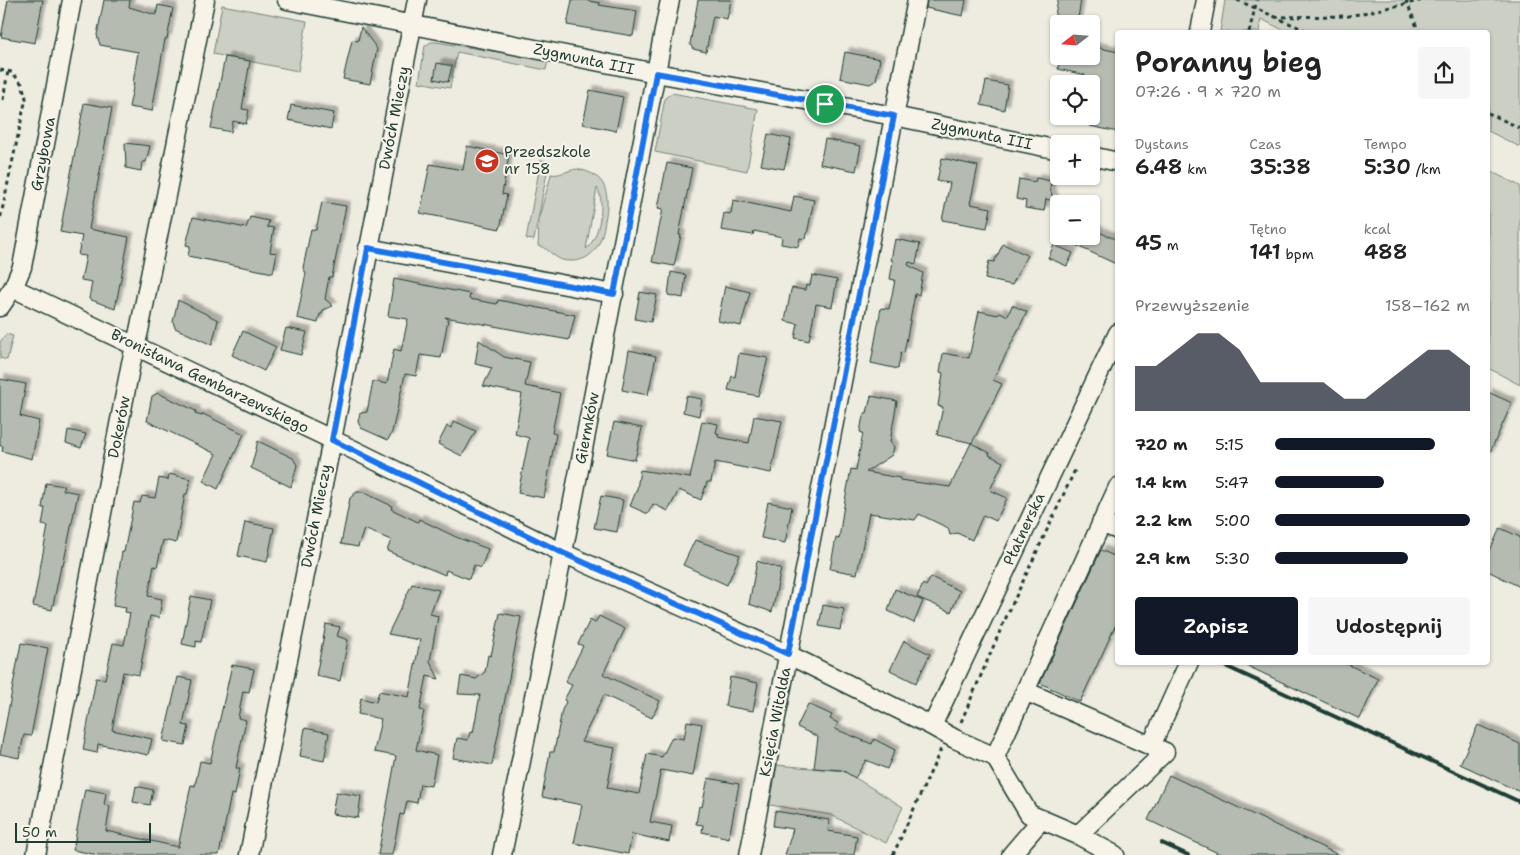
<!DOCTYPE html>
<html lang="pl">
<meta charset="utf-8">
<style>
body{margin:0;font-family:"Shantell Sans",sans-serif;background:#f6f6f6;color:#222;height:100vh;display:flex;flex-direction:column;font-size:19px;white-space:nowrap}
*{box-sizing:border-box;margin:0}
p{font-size:16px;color:#767676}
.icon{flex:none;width:28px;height:28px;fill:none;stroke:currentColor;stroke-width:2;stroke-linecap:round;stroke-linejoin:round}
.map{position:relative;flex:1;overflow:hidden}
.details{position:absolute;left:1115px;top:30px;width:375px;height:635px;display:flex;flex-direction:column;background:#fff;border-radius:5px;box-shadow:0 1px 4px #0004}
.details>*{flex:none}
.needle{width:32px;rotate:253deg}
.controls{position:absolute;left:1050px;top:15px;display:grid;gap:10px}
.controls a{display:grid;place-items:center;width:50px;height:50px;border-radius:5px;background:#fff;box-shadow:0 1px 4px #0004;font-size:25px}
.scale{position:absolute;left:15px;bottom:12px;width:136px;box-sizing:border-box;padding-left:5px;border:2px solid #1f3d34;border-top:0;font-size:14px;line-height:18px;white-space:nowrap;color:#1f3d34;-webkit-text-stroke:4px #f7f3e8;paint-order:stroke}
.pin{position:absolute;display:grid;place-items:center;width:42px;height:42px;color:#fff;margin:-21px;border:2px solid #fff;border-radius:50%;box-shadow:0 1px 5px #0007}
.round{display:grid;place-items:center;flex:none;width:52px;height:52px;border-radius:5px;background:#f6f6f6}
.overview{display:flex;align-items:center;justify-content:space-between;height:85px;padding:0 20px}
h1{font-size:28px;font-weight:600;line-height:38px}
.stats{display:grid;grid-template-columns:repeat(3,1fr);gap:8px;height:85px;padding:5px 20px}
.stats div{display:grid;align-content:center}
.stats b{font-size:21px;font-weight:600}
.stats small{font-size:14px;font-weight:400}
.stats p{font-size:14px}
.chart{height:140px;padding:10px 20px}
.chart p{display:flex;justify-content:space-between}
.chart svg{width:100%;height:90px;margin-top:5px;fill:#111827;opacity:.7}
.cta{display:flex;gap:10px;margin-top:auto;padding:10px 20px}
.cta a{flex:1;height:58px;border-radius:5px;background:#111827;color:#fff;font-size:20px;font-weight:600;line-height:58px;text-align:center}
.cta a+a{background:#f6f6f6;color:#222}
ul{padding:0 20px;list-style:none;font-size:16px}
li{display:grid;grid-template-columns:80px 60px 1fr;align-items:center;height:38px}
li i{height:12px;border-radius:6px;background:#111827}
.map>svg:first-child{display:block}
.green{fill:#cccfc4;stroke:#76867c;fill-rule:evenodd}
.building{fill:#b5bbb0;stroke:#1f3d34;filter:url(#shadow)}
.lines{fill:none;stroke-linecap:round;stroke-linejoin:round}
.minor-casing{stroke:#1f3d34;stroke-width:21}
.path{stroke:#1f3d34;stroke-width:3;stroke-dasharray:4 4;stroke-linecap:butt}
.minor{stroke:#f7f3e8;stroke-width:18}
.rail{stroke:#1f3d34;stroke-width:4}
.route-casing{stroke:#fff;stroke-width:10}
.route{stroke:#1a73e8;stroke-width:6}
.labels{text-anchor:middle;stroke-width:4;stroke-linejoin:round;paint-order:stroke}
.street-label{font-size:15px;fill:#1f3d34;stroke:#f7f3e8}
.poi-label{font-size:15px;fill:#1f3d34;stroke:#f7f3e8;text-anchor:start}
</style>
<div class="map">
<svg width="1520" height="855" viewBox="0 0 1520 855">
<defs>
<filter id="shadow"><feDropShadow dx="4.5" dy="-4.5" stdDeviation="1" flood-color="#0004"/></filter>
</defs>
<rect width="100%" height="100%" fill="#eeece1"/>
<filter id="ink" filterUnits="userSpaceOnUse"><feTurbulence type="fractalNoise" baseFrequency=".02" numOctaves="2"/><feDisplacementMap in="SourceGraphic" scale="10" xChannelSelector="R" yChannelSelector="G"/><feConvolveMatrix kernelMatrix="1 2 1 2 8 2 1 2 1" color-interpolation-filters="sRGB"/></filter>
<g filter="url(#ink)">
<path class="green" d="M1225,0H1520V147L1488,131V32H1287L1261,19L1259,32H1220Z
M222,5L307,21L298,71L213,54Z
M431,42H436L548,60L546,70L457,52L450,88L419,82L425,46Z
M672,93L758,109L747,171L655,152L665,98Z
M541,160L549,162L534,240L526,239Z
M577,169C608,174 610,195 605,221C602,241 595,261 571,261C554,262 551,248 538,246C539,237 538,230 539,221C541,205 548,190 551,174C559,176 568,170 577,169ZM597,188C606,201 599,240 586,249Z
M1488,170L1520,186V385L1488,368Z
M6,334L13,336L7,360L0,358V342Z
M777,765L844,771L903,807L886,843L831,815L770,805Z"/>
<path class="building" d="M8,0H43L35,43L1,37Z
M104,0H130L129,7L156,15L158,5L173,8L167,39H165L152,111L129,107L134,83H133L138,52L100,45L97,35Z
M572,0H584L600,3L599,5L637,11L633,36L567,25Z
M698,0H731L727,19L713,16L706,52L693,49L690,44Z
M927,0H966L963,16L926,8Z
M1058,0H1081L1077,24L1054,20Z
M361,27L377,49L370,84L343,79L352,40L358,41Z
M1091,46L1118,52V132L1090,126L1097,87L1091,86V84H1083L1085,75L1058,69L1060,56H1091Z
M845,52L880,59L876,80L870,84L840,78Z
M225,57L250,61L242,109L249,110L246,124L233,121L231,132L211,128Z
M437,63L452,66L448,82L434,79Z
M986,81L1008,85L1004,110L981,105Z
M590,90L623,97L616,131L583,124Z
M84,103L112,108L89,229L129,237L115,309L89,299L92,282L81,280L86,256L78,255L82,236L60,232Z
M291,105L334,113L331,129L288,120Z
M768,134L791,139L784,169L761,165Z
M825,139L861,146L856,171L820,164Z
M125,143L150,146L146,162H142L141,171L126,168Z
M467,146L509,155L502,194L507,195L500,229L420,213L430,164L463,170Z
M942,158L978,166L970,204L991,208L987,228L942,220L950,183L937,181Z
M667,163L692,168L679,235H681L674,266L652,262L663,209L658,208Z
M1036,178L1051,181L1050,189L1054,201L1046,199L1044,211L1025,208L1026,201L1016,199L1019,179L1035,182Z
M794,196L814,200L806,239L800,238L798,247L781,244L782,237L754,231L753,235L721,230L724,213L731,214L733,200L791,212Z
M322,202L346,206L332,277H329L325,299L333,306L323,310L322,314H320L318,323L297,318L306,273L303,268L311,229L316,230Z
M193,217L246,228L250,217L269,221L267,227L274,228L270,252L277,253L273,273L188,256L190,246L186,245Z
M1094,230L1118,240V265L1056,236H1091Z
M895,239L920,244L916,264L909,262L908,265L923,273L919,295L915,294L904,353L901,352L898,369L871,363L881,308L889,309L895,280L890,279L893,261L891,260Z
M1003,244L1027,255L1012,285L985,279L989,261L994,262Z
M1054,245L1073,253L1067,266L1048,258Z
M671,272L686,275L683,298L668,295Z
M812,275L837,280L832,307L816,304L809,341L795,338L798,324L785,321L791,290L792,288L805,290L806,285L810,286Z
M394,279L470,294L469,299L497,304L498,300L575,315L569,340L445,317L448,319L441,358L420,355L416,376L405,374L392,432L388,440L361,428L358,422L360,413L367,412L373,381L387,384L394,349L401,351L408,319L388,316Z
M725,286L750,292L741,326L718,321Z
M640,292L657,295L651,322L635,319Z
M178,300L218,320L212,345L175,328L173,322Z
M1012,305L1027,312L993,380L1002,384L972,443L937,435L943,407L938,406L943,373L940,372L943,353L969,358L979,311L998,315L1000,312L1008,316Z
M286,328L307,332L301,355L280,350Z
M243,331L276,347L264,371L232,355Z
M479,340L504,357L530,362L525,386L560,393L552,433L556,434L544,498L518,493L529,438L515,434L522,394L483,386L492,368L475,364Z
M629,350L656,356L648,395L622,390Z
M739,353L768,358L758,396L728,390L732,376L735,377Z
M0,379L26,384L20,416L39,421L32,459L2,451L3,446H0Z
M1488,392L1512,403L1488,457Z
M158,393L196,411L195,414L202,416L203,414L244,434L218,489L203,481L216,454L147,421L152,396Z
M686,396L702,399L699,416L683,412Z
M871,396L897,401L890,442L894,447L892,455L866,472L900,478V480L950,487L971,443L990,453L989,455L1003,462L990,490L1007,498L996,521L983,515L972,540L957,533L950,535L948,528L919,514L915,520L869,513L857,574L830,569L836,538L839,539L843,511L851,469L856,470L863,433L860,432L862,421L864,413H867Z
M754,416L782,421L771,473L715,462L711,482H707L701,500L679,490L668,511L653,504L648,514L630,506L637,489L640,470L690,478L702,421L718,424L716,433L719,434L718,437L749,443Z
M454,421L476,431L462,456L438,444L447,426L451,428Z
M614,422L642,428L635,460L607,454Z
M68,430L86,434L81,448L66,443Z
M258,441L293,458L297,465L291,487L251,468Z
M169,474L191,479L187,494H185L176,543L163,540L157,567L154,566L148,596L162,599L159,618L150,616L139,675L123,672L112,730L152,739L148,755L98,744L97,753L83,750L96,678L105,679L113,643L124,645L130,613L125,612L126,608L113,606L122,552H124L134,502L140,503L142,496L155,498L159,478L168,480Z
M46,483L64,486L63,490L78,493L63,566H61L52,610L33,606L48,526L42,525L45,508H42Z
M357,492H363L392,506L391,509L418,522L419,519L456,537L488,549L481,568L474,565L469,579L446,570L445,575L387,551L391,540L364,529L358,547L341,544L350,498Z
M601,496L623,500L617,532L594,528Z
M768,502L792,507L785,543L761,538Z
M245,522L274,528L267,562L238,556Z
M1500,528L1520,537V587L1488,571V555Z
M695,540L740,555L727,585L683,565Z
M1101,550L1118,558V620L1080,702L1040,683Z
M757,561L781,569L772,612L749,604Z
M931,577L960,591L951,612L917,597L923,584L926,586Z
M412,584L439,590L430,614L438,616L430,661L439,679L427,676L420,710L424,711L416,750L437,755L431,786L420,784L417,803L407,801L404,815L400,814L392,855H378L396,756L374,752L381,719L358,714L361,698L376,702L379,691L409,697L420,640L388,634Z
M895,589L923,601L914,623L888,611Z
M191,596L210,600L201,642L196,641V647L182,644Z
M823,605L844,609L840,630L819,626Z
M500,613L521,617L492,765L453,758L457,738L468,740L470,732L473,733L480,695L458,694L461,676L476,679L485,672L488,655L491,656Z
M599,616L625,629L603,674L660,701L652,718L604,695L581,742L615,748L607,788L639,794L647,754L662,757L672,737L684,739L687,721L702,724L693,776L661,770L650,822L672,826L669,842L632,834L628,854L574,843L582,805L542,797L550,752H554L562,710L566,702L564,700L572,685L565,682L583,646L578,644L590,620L595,623Z
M326,624L340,627L337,636L348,640L340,681L316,676Z
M904,641L930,654L916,683L890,670Z
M21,643L48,648L31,736L24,735L19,758L0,754Z
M1239,662H1343L1378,679L1360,719Z
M232,665L254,669L249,692L243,691L238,718L246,720L236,768H240L235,795L231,794L219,855H98L73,850L85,789L106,793L104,805L110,806L106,831L178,847L191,785L195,786L200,761L210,763Z
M178,677L192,680L183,725L189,726L185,745L163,741Z
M730,677L758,683L753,711L725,706Z
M808,704L832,715L830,719L838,723L835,729L872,744L874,739L895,750L887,769L866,760L855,778L842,770L814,768L818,737L797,727Z
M1478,725L1520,744V792L1460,764Z
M305,728L329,733L324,761L300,756Z
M1169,775L1339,855H1222L1148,820Z
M708,778L739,784L729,838L702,832L703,825L696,824L699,806L702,807Z
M136,786L153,790L150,805L133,802Z
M336,792L361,796L358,818L332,814Z
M775,811L829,820L828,831L857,836L854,855H785L793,829L773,826Z"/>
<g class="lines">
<defs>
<path id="minor" d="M287,0L656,73L894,116L1059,150
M1200,32L1206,0
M1091,156L1118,162
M368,248L614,294
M13,288L354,450L563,553L787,654L932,726L955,739L995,757L1118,487
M0,307L13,288L22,267L72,0
M1101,523L1118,530
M932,726L1118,333
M1151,746L1189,662
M995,757L1029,814L1078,835L1165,752L1025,691
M1078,835L1115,855
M36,855L131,363L139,331L205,0
M249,855L332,440L417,0
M502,855L560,568L670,0
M749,855L917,0
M1011,855L1042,819"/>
</defs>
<use href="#minor" class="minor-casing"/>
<path class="path" d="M1237,0L1309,32
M1406,0L1419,32
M1275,17L1349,16L1424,0
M1249,32L1257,0
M0,70L12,72L22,84L26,98L0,220
M3,100L8,71
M1488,113L1520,128
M961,722L1003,624L1075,470
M893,855L941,749"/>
<use href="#minor" class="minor"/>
<path class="rail" d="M1221,664L1520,802
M1162,843L1188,855"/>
</g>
</g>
<g class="lines" filter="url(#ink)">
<defs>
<path id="route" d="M656,73L894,116L788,654L563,553L332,440L368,248L614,294Z"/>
</defs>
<use href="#route" class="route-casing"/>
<use href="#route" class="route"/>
</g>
<defs>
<symbol id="school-disc" viewBox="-11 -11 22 22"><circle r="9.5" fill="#c8321e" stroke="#f7f3e8"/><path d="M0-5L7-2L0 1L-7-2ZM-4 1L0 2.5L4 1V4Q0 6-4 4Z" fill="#fff"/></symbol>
</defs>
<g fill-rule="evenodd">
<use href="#school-disc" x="473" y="147" width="28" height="28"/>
</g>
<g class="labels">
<g class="street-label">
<text transform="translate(584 59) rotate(12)" y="5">Zygmunta III</text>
<text transform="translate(394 118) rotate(-79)" y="5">Dwóch Mieczy</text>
<text transform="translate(982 134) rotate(12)" y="5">Zygmunta III</text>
<text transform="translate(43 154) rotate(-79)" y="5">Grzybowa</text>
<text transform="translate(210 381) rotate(26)" y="5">Bronisława Gembarzewskiego</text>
<text transform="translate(119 427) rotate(-79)" y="5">Dokerów</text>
<text transform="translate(587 428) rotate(-79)" y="5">Giermków</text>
<text transform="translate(316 516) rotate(-79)" y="5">Dwóch Mieczy</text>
<text transform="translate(1024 529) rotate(-65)" y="5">Płatnerska</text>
<text transform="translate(775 722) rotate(-79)" y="5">Księcia Witolda</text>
</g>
<g class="poi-label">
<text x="504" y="157">Przedszkole<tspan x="504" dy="17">nr 158</tspan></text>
</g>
</g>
</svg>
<div class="controls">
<a><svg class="needle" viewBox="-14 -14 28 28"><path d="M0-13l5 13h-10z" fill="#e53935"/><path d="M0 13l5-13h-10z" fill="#767676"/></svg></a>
<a><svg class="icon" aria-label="locate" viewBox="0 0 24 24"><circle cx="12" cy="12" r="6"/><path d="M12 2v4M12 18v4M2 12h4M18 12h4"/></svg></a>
<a>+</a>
<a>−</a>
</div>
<div class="scale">50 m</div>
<div class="pin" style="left:825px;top:104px;background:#1e9e55"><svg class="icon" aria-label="arrive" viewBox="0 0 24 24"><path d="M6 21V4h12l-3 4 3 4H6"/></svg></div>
<section class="details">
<div class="overview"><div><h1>Poranny bieg</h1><p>07:26 · 9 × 720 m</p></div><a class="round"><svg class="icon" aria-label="share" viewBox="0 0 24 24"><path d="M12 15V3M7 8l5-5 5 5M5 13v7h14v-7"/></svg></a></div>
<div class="stats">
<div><p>Dystans</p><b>6.48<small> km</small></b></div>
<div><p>Czas</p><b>35:38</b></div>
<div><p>Tempo</p><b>5:30<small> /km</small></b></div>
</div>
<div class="stats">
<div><b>45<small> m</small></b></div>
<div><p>Tętno</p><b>141<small> bpm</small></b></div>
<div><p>kcal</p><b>488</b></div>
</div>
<div class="chart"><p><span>Przewyższenie</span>158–162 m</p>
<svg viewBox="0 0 160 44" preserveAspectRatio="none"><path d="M0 44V22L10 22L20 14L30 6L40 6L50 14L60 30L70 30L80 30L90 30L100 38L110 38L120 30L130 22L140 14L150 14L160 22V44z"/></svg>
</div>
<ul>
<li><b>720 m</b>5:15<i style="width:82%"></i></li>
<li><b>1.4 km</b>5:47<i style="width:56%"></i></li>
<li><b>2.2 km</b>5:00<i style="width:100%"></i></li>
<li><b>2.9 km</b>5:30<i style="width:68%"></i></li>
</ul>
<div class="cta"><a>Zapisz</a><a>Udostępnij</a></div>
</section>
</div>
